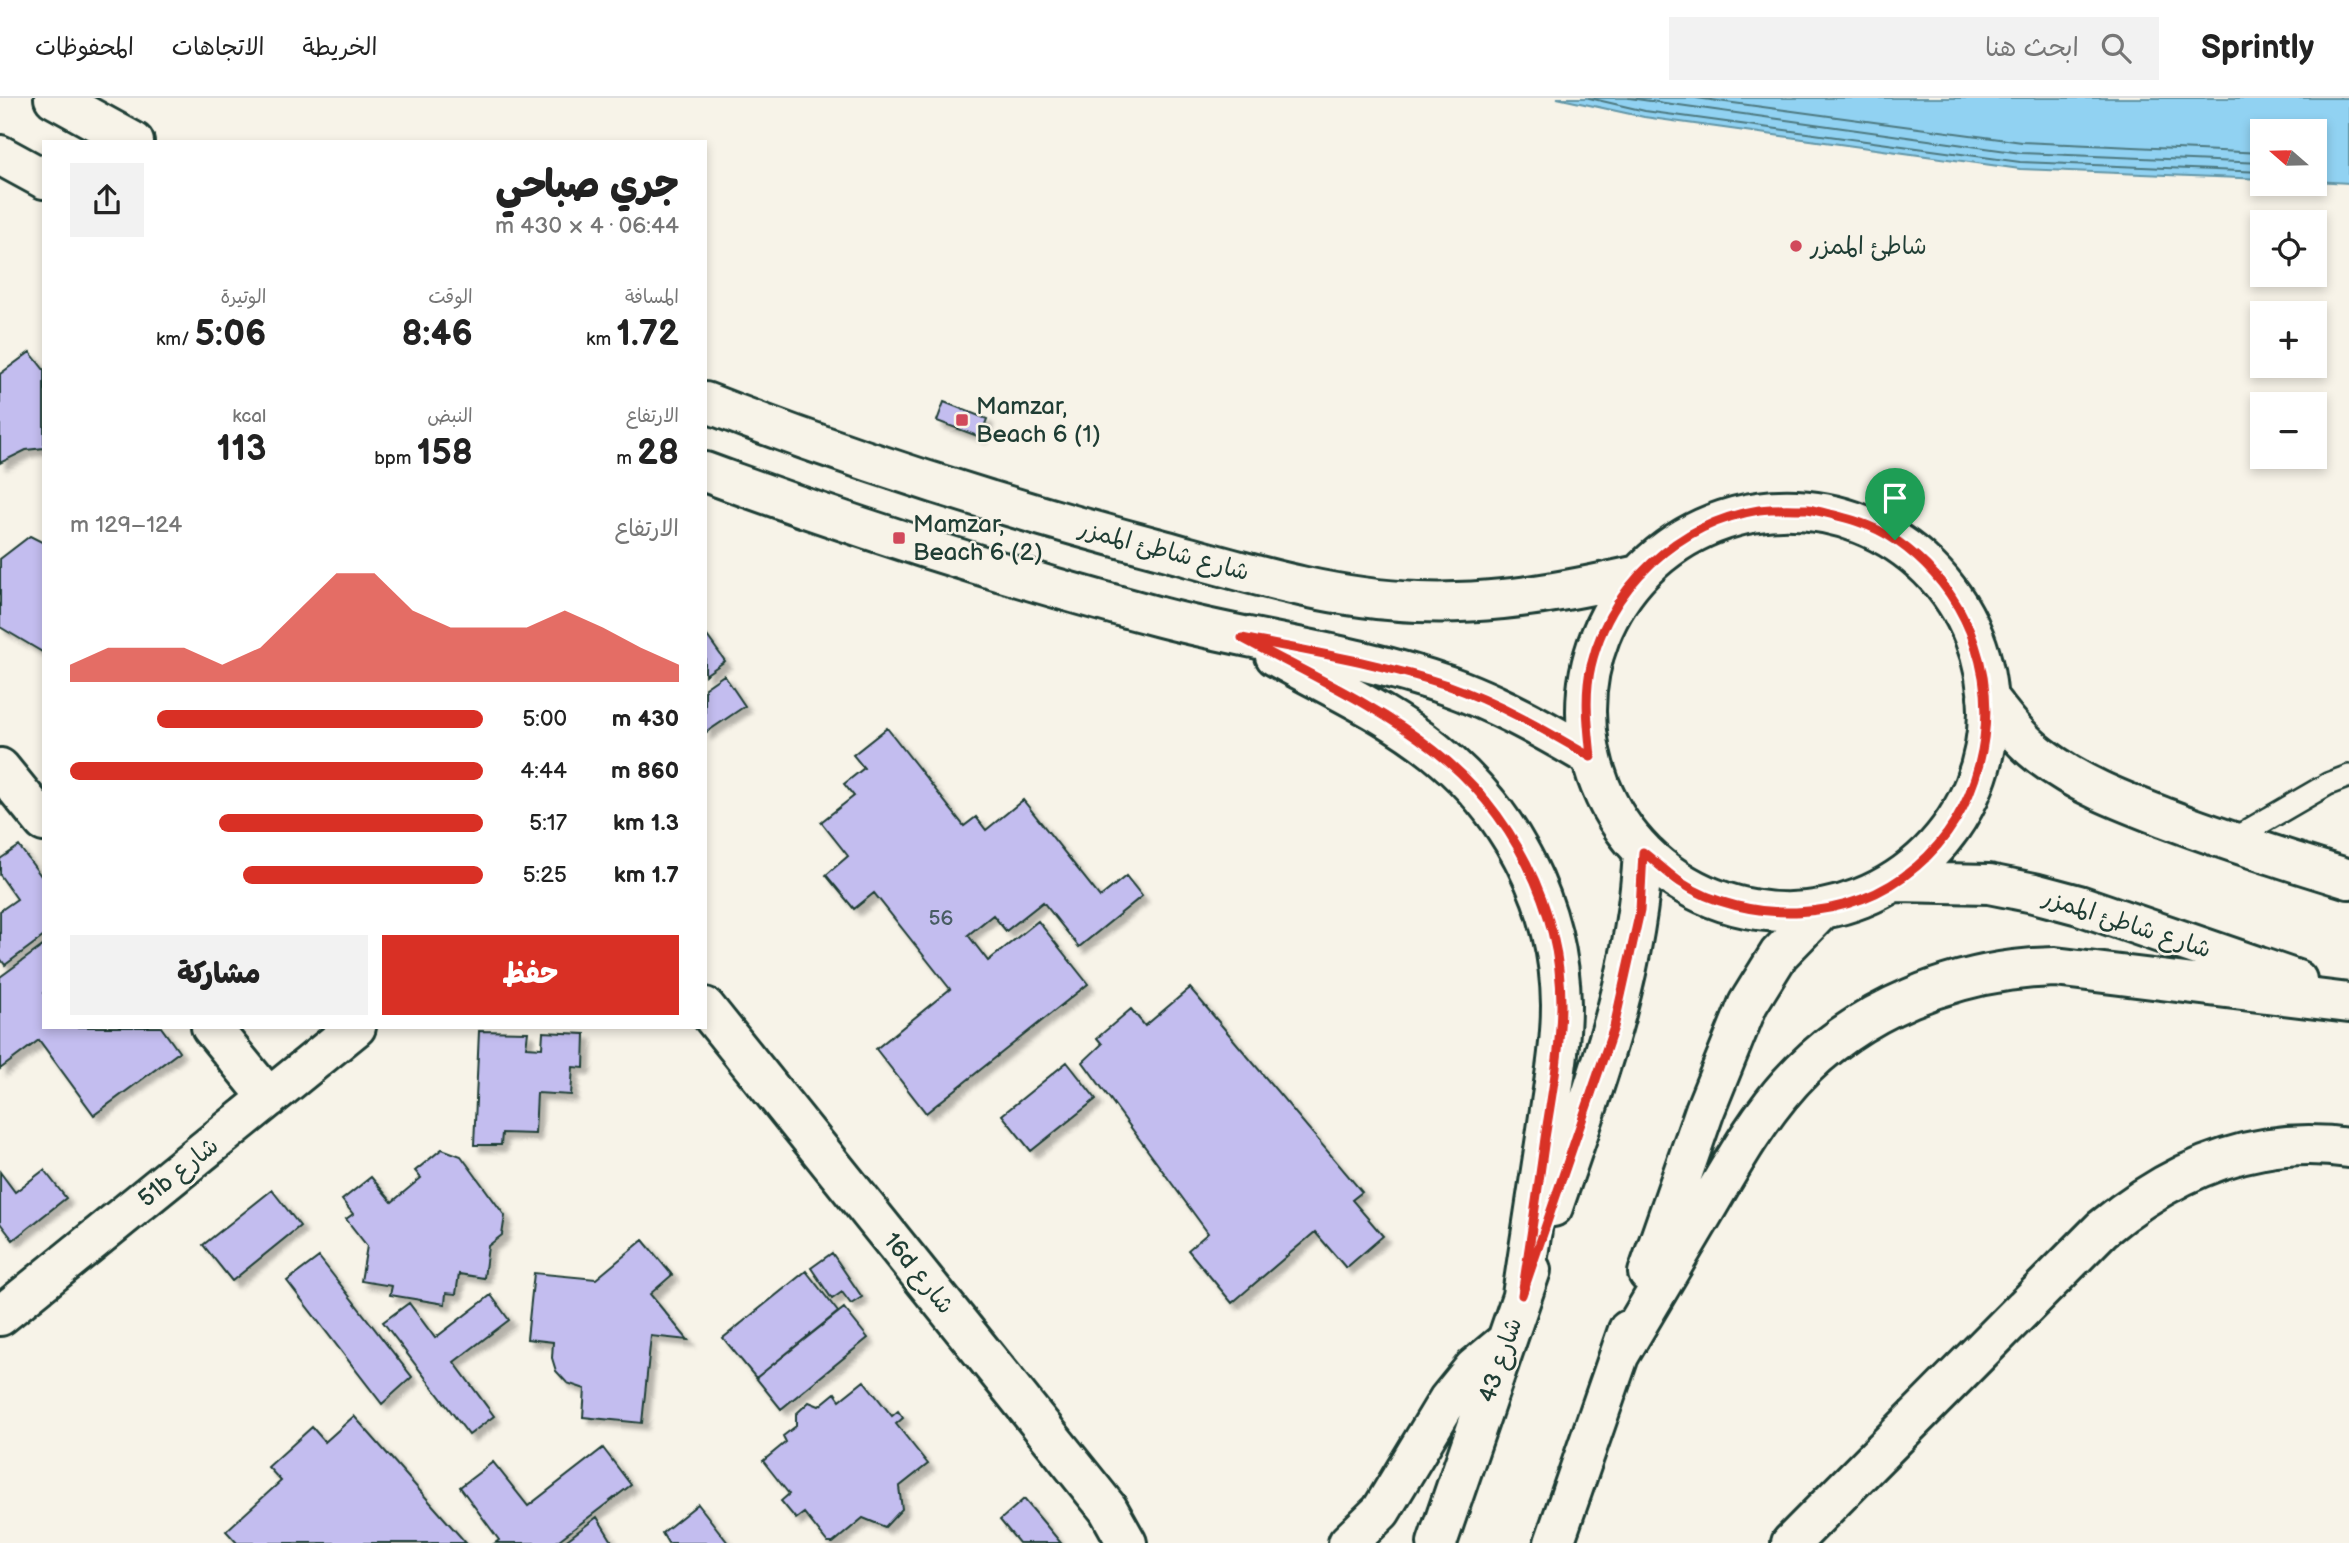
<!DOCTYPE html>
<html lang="ar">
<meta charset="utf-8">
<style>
body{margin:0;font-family:"Balsamiq Sans","Playpen Sans Arabic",sans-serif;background:#f2f2f2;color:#222;direction:rtl;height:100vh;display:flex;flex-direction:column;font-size:26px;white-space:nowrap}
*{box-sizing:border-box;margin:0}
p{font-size:23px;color:#767676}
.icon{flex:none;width:38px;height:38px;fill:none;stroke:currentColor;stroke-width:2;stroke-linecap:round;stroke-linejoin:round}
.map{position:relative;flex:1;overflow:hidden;direction:ltr}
.panel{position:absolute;left:42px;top:42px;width:665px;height:889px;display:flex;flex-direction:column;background:#fff;border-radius:0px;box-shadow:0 4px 10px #0003;direction:rtl}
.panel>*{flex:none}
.needle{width:46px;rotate:290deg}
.buttons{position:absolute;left:2250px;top:21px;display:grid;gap:14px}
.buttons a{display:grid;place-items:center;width:77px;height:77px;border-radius:0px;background:#fff;box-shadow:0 4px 10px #0003;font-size:35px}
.pin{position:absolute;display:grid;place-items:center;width:60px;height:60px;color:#fff;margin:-72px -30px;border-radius:50% 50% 50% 0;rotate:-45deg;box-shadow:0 0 7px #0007}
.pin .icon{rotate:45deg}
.round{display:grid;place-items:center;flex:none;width:74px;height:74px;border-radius:0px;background:#f2f2f2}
.summary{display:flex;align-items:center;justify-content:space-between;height:119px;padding:0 28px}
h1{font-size:38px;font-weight:800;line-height:52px}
.stats{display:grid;grid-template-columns:repeat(3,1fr);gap:10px;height:119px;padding:7px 28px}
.stats div{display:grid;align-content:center}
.stats b{font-size:35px;font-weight:800}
.stats small{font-size:19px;font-weight:400}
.stats p{font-size:19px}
.chart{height:196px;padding:14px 28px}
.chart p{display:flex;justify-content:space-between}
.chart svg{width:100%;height:126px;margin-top:7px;fill:#d93025;opacity:.7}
.button{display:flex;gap:14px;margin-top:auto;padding:14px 28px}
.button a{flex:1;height:80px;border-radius:0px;background:#d93025;color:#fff;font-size:28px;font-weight:800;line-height:80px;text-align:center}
.button a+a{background:#f2f2f2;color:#222}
ul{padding:0 28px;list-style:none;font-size:23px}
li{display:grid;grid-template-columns:112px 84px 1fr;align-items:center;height:52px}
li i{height:18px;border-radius:9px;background:#d93025}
header{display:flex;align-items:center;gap:42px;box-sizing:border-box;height:98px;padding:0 35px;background:#fff;border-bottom:2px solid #e0e0e0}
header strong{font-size:33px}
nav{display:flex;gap:38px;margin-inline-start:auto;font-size:24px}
.search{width:490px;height:63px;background:#f2f2f2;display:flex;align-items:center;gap:18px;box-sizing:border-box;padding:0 24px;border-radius:0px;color:#767676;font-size:26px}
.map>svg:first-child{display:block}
.water{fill:#91d2f2;stroke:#6396a6;stroke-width:2}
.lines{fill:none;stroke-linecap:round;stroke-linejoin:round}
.shore{stroke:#4d7980;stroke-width:2}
.building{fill:#c3bdef;stroke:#1f3d34;stroke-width:2;filter:url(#shadow)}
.service-casing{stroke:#1f3d34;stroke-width:26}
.minor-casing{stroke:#1f3d34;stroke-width:44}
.secondary-casing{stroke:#1f3d34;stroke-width:44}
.service{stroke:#f7f3e8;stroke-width:21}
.minor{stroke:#f7f3e8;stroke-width:38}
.secondary{stroke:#f7f3e8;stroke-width:38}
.route-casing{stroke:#fff;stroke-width:14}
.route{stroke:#d93025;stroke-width:9}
.poi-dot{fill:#d1495b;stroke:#f7f3e8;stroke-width:2.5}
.labels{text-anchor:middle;stroke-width:5;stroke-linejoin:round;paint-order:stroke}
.number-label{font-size:21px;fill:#485d63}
.poi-label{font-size:24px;fill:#1f3d34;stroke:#f7f3e8;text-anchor:start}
.street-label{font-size:24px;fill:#1f3d34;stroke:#f7f3e8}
</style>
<header>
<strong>Sprintly</strong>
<div class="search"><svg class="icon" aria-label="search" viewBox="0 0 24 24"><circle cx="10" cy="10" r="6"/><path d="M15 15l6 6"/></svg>ابحث هنا</div>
<nav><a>الخريطة</a><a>الاتجاهات</a><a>المحفوظات</a></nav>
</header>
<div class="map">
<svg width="2349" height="1445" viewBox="0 0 2349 1445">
<defs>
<filter id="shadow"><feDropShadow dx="6" dy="6" stdDeviation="2" flood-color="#0004"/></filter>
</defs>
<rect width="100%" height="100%" fill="#f7f3e8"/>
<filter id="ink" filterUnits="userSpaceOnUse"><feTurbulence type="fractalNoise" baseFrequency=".0143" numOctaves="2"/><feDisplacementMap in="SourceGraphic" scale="14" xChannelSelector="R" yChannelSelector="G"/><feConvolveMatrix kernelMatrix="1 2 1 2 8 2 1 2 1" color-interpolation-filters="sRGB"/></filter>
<g filter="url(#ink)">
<path class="water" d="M1557,0H2349V85L2315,83V33H2263V81L2020,71L1644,19Z"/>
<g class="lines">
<path class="shore" d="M1589,0L1645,13L2020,64L2263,74
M1629,0L2021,55L2263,65
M1696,0L2022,44L2263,55"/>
</g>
<path class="building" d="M30,254L44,272V350L26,352L0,365V276Z
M944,304L987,321L980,339L937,323Z
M30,438L44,445V555L0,529V461Z
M705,535L725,563L705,577Z
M724,577L745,608L705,635V590Z
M887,630L964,728L976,719L986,732L1023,702L1100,799L1126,778L1142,798L1079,849L1043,804L1006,833L993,817L968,837L988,863L1038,823L1088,886L926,1015L876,951L950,891L874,795L854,811L826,777L848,758L821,724L854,698L844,686L864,670L853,657Z
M19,748L44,782V838L5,867L0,860V813L17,801L0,777V761Z
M44,847V929H161L179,954L94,1017L39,942L0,971V879Z
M1190,890L1362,1094L1352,1102L1383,1138L1346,1170L1315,1134L1232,1205L1188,1152L1208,1135L1083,964L1102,946L1097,940L1131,911L1145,928Z
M479,933L528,934L526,949L542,950L543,934L585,936L584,970L573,969L571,997L537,995L535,1036L502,1035L501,1047H474Z
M1067,964L1096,1001L1031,1053L1002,1017Z
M442,1051L461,1058L505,1118L502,1137L488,1148L484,1180L459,1176L456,1196L446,1195L445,1206L390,1197L392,1188L361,1183L367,1148L346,1121L353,1116L342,1102L371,1079L392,1104L421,1080L415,1073Z
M44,1072L66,1100L13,1142L0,1125V1074L15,1094Z
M272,1092L300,1128L232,1183L203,1147Z
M643,1142L672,1177L650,1196L688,1242L651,1238L642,1325L583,1319L585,1291L567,1285L556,1273L552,1260L553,1244L527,1241L534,1175L596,1181Z
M832,1155L862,1199L851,1206L842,1194L832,1201L811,1170Z
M319,1159L412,1279L382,1306L287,1183Z
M806,1173L838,1214L756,1280L723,1240Z
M491,1197L509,1222L454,1264L494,1318L469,1337L383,1224L409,1205L435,1240Z
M844,1210L868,1240L781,1311L756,1280Z
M864,1283L892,1318L898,1313L903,1320L896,1326L928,1366L899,1389L902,1411L885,1429L863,1420L833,1445H828L804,1415L796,1421L781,1403L789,1396L763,1363L786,1344L783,1338L796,1328V1316L809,1304L819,1308L835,1295L840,1302Z
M354,1318L466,1445H237L226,1433L281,1383L268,1369L312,1329L325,1344Z
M603,1350L631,1387L555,1445H495L499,1442L460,1389L493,1364L528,1408Z
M1024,1401L1061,1445H1019L1000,1422Z
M698,1406L728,1445H668L662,1435Z
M597,1419L613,1445H563Z"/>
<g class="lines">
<defs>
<path id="service" d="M2228,744L2328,686L2349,678"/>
<path id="minor" d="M0,670L44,724
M705,909L1108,1411L1127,1445
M211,929L269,1000
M0,1218L356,929
M1791,1445L2102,1131C2173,1072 2255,1036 2349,1050"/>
<path id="secondary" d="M54,0L134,44
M0,57L44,81
M705,304C854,362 1009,411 1164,452C1247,475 1331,501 1418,504C1493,507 1564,494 1638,477
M705,374C854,429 1006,478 1160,519C1255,544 1356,555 1449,588C1499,606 1545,632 1591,659
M1586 613a201 201 0 1 1 402 0a201 201 0 1 1-402 0Z
M1275,558C1328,588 1387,614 1435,653C1511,714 1560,808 1561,907C1561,951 1552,995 1546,1039C1538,1091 1530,1144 1522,1197
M1987,599C2004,620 2019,641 2041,658C2079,687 2122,703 2166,720C2226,743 2287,762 2349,781
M1898,784L1989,786L2034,795L2079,807L2297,882
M1553,1109C1594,989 1636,882 1643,754
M1648,1175L1705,1012L1748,906L1779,856L1821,813
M1620,1256C1648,1209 1676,1161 1704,1114C1730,1070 1755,1024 1789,986C1855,911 1958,871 2055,869L2349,905
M1348,1445L1381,1413L1448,1302L1474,1270L1504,1245
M1437,1445L1531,1172
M1554,1445L1628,1232"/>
</defs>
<use href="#service" class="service-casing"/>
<use href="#minor" class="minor-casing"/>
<use href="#secondary" class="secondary-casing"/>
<use href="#service" class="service"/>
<use href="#minor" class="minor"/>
<use href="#secondary" class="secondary"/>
</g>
</g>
<g class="lines" filter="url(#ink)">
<defs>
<path id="route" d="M1808,411C1839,418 1870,424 1897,443C2053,553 1993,806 1796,814C1757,815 1713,806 1680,784C1667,775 1655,763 1643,754L1640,813L1614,929L1522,1197C1530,1144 1538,1092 1545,1040C1552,996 1560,953 1561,909C1562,810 1511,712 1434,652C1377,607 1306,575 1242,540C1311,554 1381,565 1447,587C1498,605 1545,632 1591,659C1588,628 1584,598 1591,568C1610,488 1678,425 1759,412C1775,410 1792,411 1808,411Z"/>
</defs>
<use href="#route" class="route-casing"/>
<use href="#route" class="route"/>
</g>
<g class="poi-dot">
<circle cx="1796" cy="148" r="7"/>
<rect x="955" y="315" width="14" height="14" rx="3.5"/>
<rect x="892" y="433" width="14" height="14" rx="3.5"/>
</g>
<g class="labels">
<g class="number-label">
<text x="941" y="827">56</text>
</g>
<g class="poi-label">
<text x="1810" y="156">شاطئ الممزر</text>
<text x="976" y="316">Mamzar,<tspan x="976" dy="28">Beach 6 (1)</tspan></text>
<text x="913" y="434">Mamzar,<tspan x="913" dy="28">Beach 6 (2)</tspan></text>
</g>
<g class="street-label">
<text transform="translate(1164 452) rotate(15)" y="8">شارع شاطئ الممزر</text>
<text transform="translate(2127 825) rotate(18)" y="8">شارع شاطئ الممزر</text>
<text transform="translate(178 1074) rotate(-39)" y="8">51b شارع</text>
<text transform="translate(919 1175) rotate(51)" y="8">16d شارع</text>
<text transform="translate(1500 1262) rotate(-71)" y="8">شارع 43</text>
</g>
</g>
</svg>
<div class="buttons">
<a><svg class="needle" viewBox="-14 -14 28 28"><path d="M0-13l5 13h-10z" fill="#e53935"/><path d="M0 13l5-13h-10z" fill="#767676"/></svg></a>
<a><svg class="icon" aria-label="locate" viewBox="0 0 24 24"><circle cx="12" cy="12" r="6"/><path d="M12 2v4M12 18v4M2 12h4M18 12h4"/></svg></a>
<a>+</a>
<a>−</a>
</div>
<div class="pin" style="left:1895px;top:442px;background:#1e9e55"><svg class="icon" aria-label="arrive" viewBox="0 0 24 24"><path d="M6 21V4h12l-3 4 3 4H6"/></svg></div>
<section class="panel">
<div class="summary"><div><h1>جري صباحي</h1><p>06:44 · 4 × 430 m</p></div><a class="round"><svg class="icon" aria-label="share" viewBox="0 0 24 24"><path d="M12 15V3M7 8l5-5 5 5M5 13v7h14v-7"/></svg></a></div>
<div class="stats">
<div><p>المسافة</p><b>1.72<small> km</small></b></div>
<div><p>الوقت</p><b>8:46</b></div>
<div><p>الوتيرة</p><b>5:06<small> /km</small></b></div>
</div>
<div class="stats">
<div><p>الارتفاع</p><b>28<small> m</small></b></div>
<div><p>النبض</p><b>158<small> bpm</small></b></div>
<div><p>kcal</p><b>113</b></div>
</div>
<div class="chart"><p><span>الارتفاع</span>124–129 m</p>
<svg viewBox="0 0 160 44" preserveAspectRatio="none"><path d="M0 44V38L10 32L20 32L30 32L40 38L50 32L60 19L70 6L80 6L90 19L100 25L110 25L120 25L130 19L140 25L150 32L160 38V44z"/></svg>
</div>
<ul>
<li><b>430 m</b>5:00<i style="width:79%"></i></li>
<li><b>860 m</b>4:44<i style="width:100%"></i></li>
<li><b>1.3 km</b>5:17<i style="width:64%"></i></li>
<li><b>1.7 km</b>5:25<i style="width:58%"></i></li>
</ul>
<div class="button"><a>حفظ</a><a>مشاركة</a></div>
</section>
</div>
